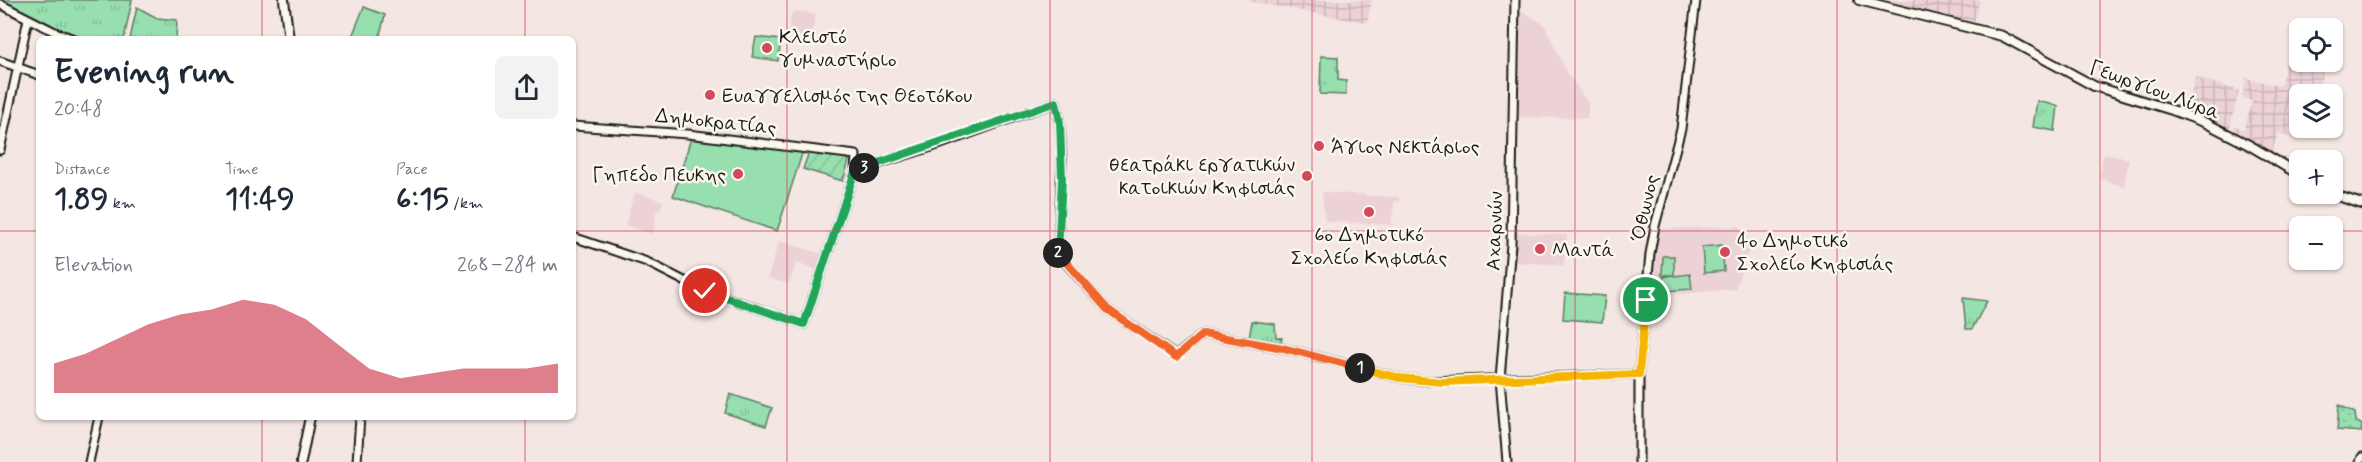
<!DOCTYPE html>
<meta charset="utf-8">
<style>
body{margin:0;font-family:Mynerve,sans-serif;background:#f2f2f3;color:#1f2937;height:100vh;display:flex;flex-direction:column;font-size:22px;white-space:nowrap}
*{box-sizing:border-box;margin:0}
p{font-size:20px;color:#747a83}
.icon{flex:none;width:33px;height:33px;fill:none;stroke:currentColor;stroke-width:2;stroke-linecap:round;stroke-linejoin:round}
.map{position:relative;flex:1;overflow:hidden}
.side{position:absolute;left:36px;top:36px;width:540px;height:384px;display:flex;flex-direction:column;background:#fff;border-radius:9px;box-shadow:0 2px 4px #0004}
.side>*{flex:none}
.controls{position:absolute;left:2289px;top:18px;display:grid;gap:12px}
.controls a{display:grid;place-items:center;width:54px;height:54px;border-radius:9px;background:#fff;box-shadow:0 2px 4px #0004;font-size:30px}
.pin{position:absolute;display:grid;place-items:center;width:51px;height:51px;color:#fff;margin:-26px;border:3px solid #fff;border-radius:50%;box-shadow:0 2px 6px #0007}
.km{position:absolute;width:30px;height:30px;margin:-15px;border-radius:50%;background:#222;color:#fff;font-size:16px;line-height:30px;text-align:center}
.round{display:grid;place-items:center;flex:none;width:63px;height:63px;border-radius:9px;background:#f2f2f3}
.overview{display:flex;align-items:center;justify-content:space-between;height:102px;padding:0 18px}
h1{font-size:33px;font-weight:700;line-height:45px}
.stats{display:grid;grid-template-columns:repeat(3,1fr);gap:9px;height:102px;padding:6px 18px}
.stats div{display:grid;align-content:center}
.stats b{font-size:30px;font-weight:700}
.stats small{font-size:16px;font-weight:400}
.stats p{font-size:16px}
.chart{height:168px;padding:12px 18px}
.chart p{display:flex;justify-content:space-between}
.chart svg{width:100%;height:108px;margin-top:6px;fill:#d1495b;opacity:.7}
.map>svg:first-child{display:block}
.built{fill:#ecd2d6}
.industrial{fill:url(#industrial-grid)}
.grass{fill:url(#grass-dots);stroke:#5a7e65;stroke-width:1.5}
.park{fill:url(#park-tufts);stroke:#5a7e65;stroke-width:1.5}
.garden{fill:url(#garden-furrows);stroke:#5a7e65;stroke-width:1.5}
.pitch{fill:#97dfae;stroke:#5a7e65;stroke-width:1.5}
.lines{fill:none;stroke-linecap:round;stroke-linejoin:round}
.tertiary-casing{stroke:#1c1c1c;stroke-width:11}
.secondary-casing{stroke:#1c1c1c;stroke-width:12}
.tertiary{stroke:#fbf7ec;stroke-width:7}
.secondary{stroke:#fbf7ec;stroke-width:8}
.split-1-casing{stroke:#fff;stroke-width:12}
.split-2-casing{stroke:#fff;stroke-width:12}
.split-3-casing{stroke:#fff;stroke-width:12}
.split-4-casing{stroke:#fff;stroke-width:12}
.split-1{stroke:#f5b400;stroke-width:8}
.split-2{stroke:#f0652b;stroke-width:8}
.split-3{stroke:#22a559;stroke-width:8}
.split-4{stroke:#22a559;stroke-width:8}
.grid{fill:none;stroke:#d1495b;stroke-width:1.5;stroke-opacity:0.55}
.poi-dot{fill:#d1495b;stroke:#fbf7ec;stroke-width:2}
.labels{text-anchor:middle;stroke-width:5;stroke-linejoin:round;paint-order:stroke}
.poi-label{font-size:20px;fill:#1c1c1c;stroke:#fbf7ec;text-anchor:start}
.street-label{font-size:20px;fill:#1c1c1c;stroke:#fbf7ec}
</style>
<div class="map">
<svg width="2362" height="462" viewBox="0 0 2362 462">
<defs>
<pattern id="industrial-grid" width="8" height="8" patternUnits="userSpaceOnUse" patternTransform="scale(1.5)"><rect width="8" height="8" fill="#ecd2d6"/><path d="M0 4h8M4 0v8" fill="none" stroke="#cab4b7"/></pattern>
<pattern id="grass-dots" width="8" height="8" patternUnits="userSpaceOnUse" patternTransform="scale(1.5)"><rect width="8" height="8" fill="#97dfae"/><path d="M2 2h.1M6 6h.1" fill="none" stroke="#82bf95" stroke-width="1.8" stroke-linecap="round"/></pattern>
<pattern id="park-tufts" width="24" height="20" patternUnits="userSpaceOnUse" patternTransform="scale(1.5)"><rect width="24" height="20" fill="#97dfae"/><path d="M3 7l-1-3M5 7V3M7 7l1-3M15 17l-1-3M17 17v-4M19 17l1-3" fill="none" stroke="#82bf95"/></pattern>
<pattern id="garden-furrows" width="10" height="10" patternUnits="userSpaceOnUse" patternTransform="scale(1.5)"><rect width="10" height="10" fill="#97dfae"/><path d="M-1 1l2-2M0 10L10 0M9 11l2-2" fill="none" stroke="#82bf95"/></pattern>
</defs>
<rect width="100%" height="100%" fill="#f4e6e2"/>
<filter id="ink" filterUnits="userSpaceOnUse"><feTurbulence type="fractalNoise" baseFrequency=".0167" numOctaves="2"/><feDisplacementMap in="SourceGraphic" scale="12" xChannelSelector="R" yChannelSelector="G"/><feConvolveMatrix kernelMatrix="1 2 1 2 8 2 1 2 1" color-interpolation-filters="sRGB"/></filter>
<g filter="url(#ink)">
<path class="built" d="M1518,9L1544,24L1567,73L1588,103V118L1516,117Z
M795,11L816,14L812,38L788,35L791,14Z
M2104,154L2129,159L2124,187L2099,178Z
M635,192L663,201L660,211L657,210L655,216L656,222L652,234L625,225Z
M1322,192L1366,195L1367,197L1370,196L1399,197V202L1395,201L1391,222L1395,225L1325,221Z
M1739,226L1751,245L1735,289L1660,296L1659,282H1651L1659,229Z
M1515,233L1567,235L1564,265L1514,262Z
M779,241L823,254L818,270L796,263L789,284L768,278Z"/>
<path class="industrial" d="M1243,0H1372L1367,23Z
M1874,0H1980L1973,26Z
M2286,63L2323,73L2316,94H2300V128H2306L2301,141L2278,133L2271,155L2232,134L2235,126L2244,130L2252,101L2242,98L2246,78L2280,86Z
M2195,77L2239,91L2229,132L2187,111Z"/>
<path class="grass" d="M2339,405L2355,413L2356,421L2362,425V432L2337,430Z"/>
<path class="park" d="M0,0H132L124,39L81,38L60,31Z
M137,7L157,18L177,20L176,39H130Z
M1321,56L1338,57V80L1346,81V95L1320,94Z
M2037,101L2058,106L2055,131L2033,127Z
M1963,298L1987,301L1972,329H1966Z
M1252,321L1275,324L1276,337L1282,338L1281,342L1249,339Z
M730,394L772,408L766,426L725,413Z"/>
<path class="garden" d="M809,152L848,157L849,160L843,181L803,169Z"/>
<path class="pitch" d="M364,7L385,15L379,39H351Z
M756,37L781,40L778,61L752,57Z
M691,138L803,151L777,231L673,196Z
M1722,245L1724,271L1704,273L1702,247Z
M1663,256H1674V276L1690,274L1692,289L1664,291L1663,277L1673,275H1662Z
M1565,293L1605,296L1602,322L1563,319Z"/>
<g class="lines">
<defs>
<path id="tertiary" d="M0,4L55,32L74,39
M0,61L39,75
M573,126L688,134L856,155L855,171L804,324L700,289L647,262L573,237
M0,150L28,19
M855,171L938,145L1056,102L1060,122L1062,160L1058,254L1107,309L1176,356L1203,334L1283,348L1400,378L1429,381L1639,374
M89,462L99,417
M357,462L360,417
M1507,462L1500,379L1511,244L1515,0
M1639,462V374L1650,254L1655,226L1681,129L1696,0
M2360,462L2362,457"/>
<path id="secondary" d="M284,0L289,39
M1859,0L2002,36L2094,86L2172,110L2206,123L2249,145L2300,175
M2332,194L2362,204
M301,462L310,417"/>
</defs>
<use href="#tertiary" class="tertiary-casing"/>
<use href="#secondary" class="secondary-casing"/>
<use href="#tertiary" class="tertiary"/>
<use href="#secondary" class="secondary"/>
</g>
</g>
<g class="lines" filter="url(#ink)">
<defs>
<path id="split-1" d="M1360,368L1400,378L1442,382L1639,374L1646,300"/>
<path id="split-2" d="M1058,253L1107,309L1176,357L1203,334L1283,348L1360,368"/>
<path id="split-3" d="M864,168L1056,102L1060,122L1062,179L1058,253"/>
<path id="split-4" d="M705,291L804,324L855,171L864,168"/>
</defs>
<use href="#split-1" class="split-1-casing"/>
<use href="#split-2" class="split-2-casing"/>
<use href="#split-3" class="split-3-casing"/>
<use href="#split-4" class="split-4-casing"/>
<use href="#split-1" class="split-1"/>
<use href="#split-2" class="split-2"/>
<use href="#split-3" class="split-3"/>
<use href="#split-4" class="split-4"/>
</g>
<path class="grid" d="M262,0V39M525,0V39M787,0V462M1050,0V462M1312,0V462M1575,0V462M1837,0V462M2100,0V462M0,231H39M573,231H2300M2332,231H2362M262,417V462M525,417V462"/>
<g class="poi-dot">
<circle cx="767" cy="48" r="6"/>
<circle cx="710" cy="95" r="6"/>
<circle cx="1319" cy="146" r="6"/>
<circle cx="738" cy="174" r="6"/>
<circle cx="1307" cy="176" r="6"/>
<circle cx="1369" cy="212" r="6"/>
<circle cx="1540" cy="249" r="6"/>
<circle cx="1725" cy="252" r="6"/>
</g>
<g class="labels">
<g class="poi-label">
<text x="779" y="43">Κλειστό<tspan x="779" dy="23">γυμναστήριο</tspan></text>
<text x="722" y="102">Ευαγγελισμός της Θεοτόκου</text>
<text x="1331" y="153">Άγιος Νεκτάριος</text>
<text x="1295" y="171" text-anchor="end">θεατράκι εργατικών<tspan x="1295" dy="23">κατοικιών Κηφισιάς</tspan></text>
<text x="726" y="181" text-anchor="end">Γηπεδο Πευκης</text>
<text x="1369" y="241" text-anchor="middle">6ο Δημοτικό<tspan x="1369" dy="23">Σχολείο Κηφισιάς</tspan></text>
<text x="1737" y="247">4ο Δημοτικό<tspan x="1737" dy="23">Σχολείο Κηφισιάς</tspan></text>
<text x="1552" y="256">Μαντά</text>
</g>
<g class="street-label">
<text transform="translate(2155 89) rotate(20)" y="7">Γεωργίου Λύρα</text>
<text transform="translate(716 121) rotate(6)" y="7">Δημοκρατίας</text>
<text transform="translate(1644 208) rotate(-77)" y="7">Όθωνος</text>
<text transform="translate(1494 231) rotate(-88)" y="7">Αχαρνών</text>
</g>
</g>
</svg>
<div class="controls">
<a><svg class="icon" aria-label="locate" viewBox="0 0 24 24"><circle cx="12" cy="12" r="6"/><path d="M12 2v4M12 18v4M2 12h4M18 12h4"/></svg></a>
<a><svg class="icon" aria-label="layers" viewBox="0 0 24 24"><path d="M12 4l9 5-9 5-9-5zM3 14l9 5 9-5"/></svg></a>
<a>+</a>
<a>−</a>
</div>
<div class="pin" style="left:1646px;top:300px;background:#1e9e55"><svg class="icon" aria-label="arrive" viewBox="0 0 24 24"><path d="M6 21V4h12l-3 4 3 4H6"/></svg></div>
<div class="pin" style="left:705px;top:291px;background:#d93025"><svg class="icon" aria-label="check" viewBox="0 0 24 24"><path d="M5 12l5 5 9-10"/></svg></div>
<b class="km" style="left:1360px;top:368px">1</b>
<b class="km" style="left:1058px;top:253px">2</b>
<b class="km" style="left:864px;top:168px">3</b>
<section class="side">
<div class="overview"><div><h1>Evening run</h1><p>20:48</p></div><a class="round"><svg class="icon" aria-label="share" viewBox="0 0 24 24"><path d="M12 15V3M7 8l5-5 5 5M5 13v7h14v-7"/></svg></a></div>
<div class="stats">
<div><p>Distance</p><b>1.89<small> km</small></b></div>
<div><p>Time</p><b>11:49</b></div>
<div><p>Pace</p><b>6:15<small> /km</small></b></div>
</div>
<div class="chart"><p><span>Elevation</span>268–284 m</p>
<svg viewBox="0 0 160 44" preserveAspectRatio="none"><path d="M0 44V32L10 28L20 22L30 16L40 12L50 10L60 6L70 8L80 14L90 24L100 34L110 38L120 36L130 34L140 34L150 34L160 32V44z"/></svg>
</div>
</section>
</div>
